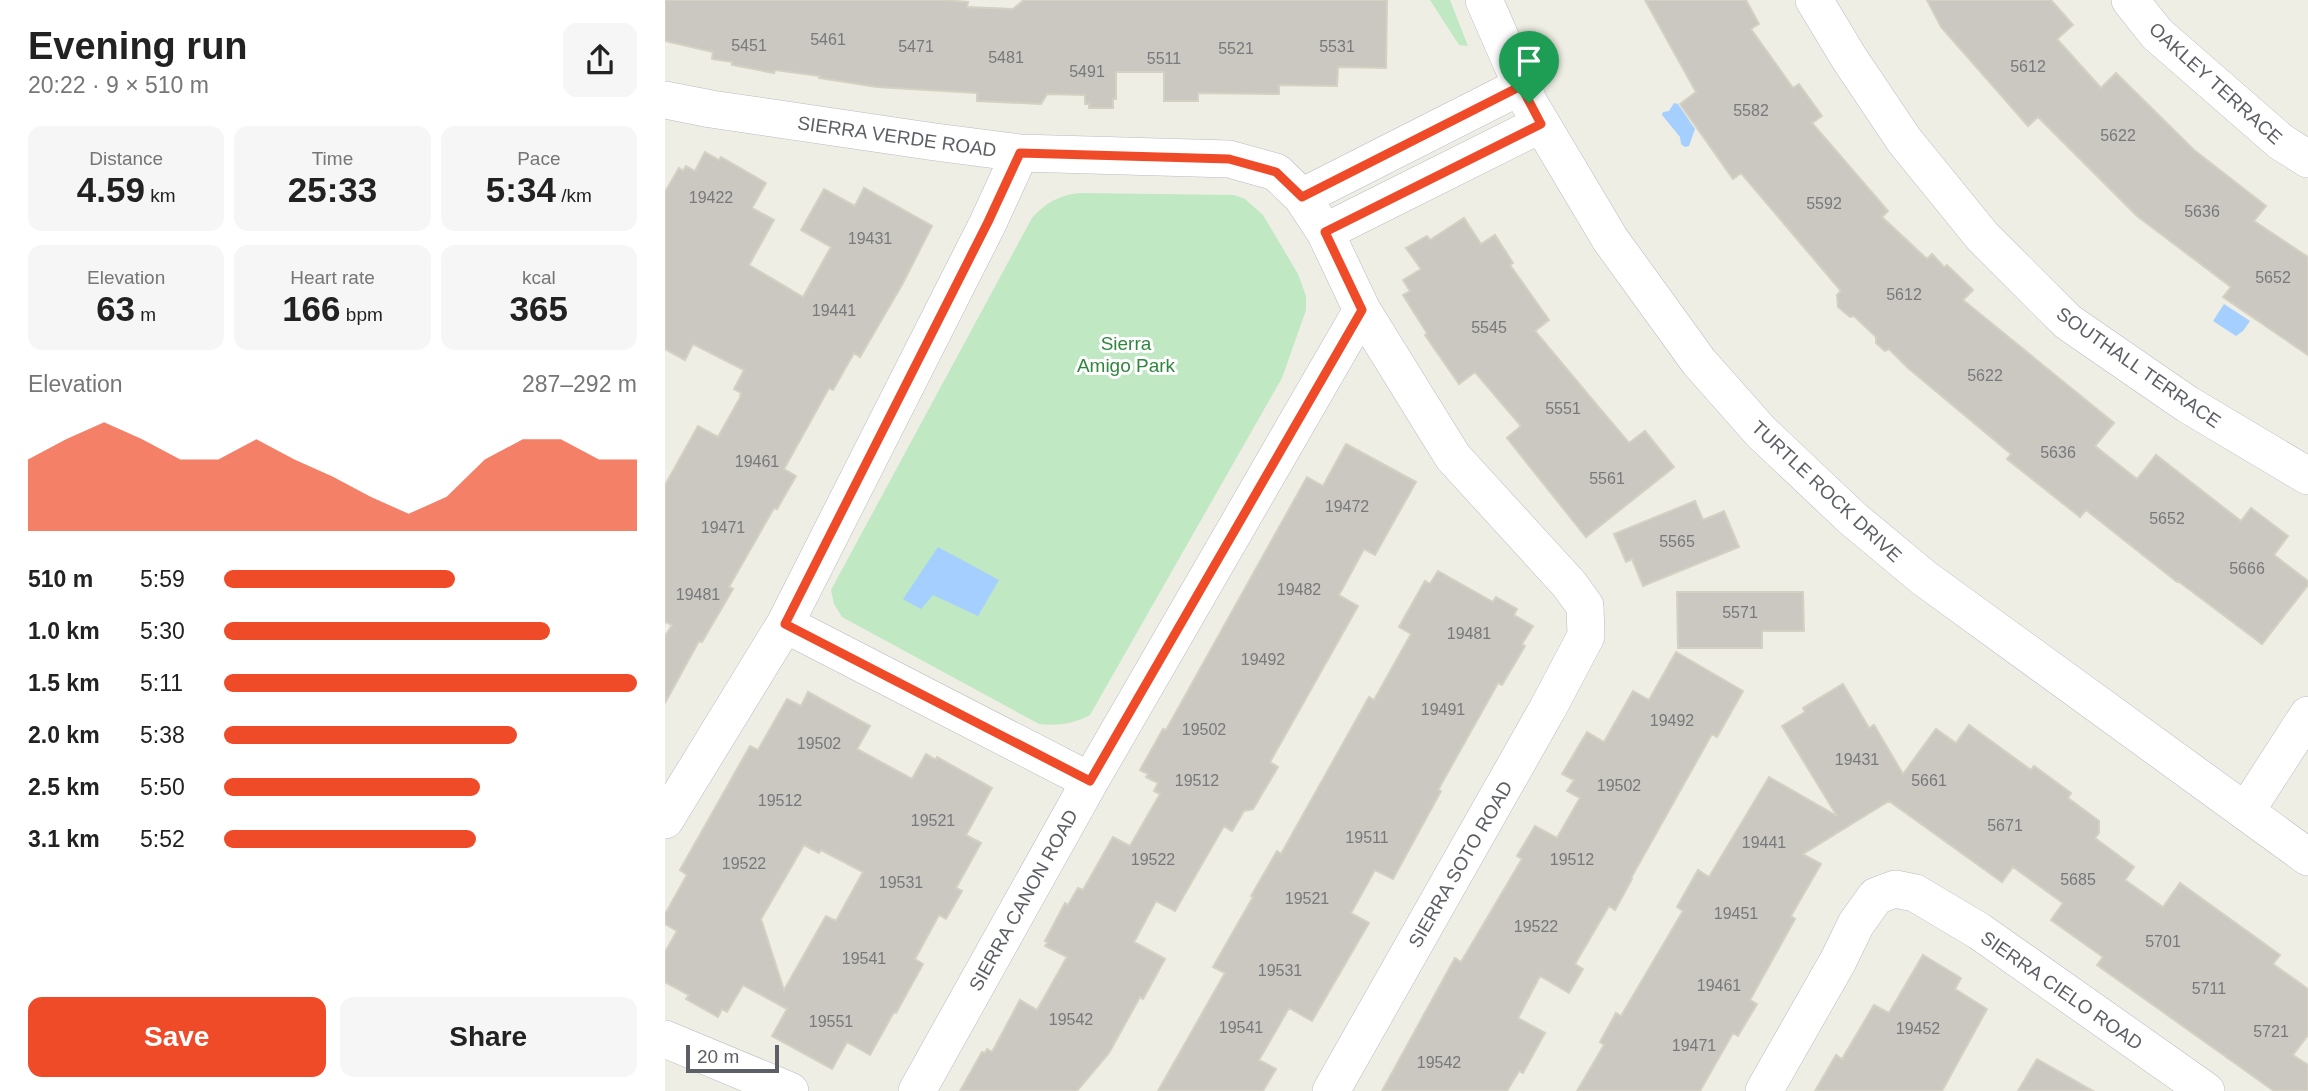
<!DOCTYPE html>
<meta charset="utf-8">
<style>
body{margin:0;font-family:Helvetica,sans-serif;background:#f6f6f6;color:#222;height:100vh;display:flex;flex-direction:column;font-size:26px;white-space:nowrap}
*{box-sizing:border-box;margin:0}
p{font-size:23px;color:#767676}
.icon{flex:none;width:38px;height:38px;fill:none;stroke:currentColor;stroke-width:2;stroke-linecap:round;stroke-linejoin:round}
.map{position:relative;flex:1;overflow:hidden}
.panel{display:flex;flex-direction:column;background:#fff;width:665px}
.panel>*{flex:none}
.scale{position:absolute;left:21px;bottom:18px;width:93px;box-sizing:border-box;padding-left:7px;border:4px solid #5c5f65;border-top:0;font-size:19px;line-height:24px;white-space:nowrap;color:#5c5f65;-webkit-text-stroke:5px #fff;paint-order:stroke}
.pin{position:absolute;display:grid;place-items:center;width:60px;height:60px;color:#fff;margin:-72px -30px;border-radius:50% 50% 50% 0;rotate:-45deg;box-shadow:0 0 7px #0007}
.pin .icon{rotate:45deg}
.round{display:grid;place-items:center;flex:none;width:74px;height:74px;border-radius:14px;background:#f6f6f6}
.headline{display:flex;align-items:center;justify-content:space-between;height:119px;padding:0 28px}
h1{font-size:38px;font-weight:700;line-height:52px}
.stats{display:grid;grid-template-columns:repeat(3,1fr);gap:10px;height:119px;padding:7px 28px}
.stats div{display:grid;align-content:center;border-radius:14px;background:#f6f6f6;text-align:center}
.stats b{font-size:35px;font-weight:700}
.stats small{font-size:19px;font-weight:400}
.stats p{font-size:19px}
.chart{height:196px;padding:14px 28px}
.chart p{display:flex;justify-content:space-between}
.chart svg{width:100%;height:126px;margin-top:7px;fill:#f04b29;opacity:.7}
.primary-button{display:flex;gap:14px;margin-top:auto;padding:14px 28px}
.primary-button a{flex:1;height:80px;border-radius:14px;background:#f04b29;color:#fff;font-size:28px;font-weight:700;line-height:80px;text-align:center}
.primary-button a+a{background:#f6f6f6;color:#222}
ul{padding:0 28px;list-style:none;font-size:23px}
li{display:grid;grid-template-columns:112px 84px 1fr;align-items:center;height:52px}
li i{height:18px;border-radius:9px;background:#f04b29}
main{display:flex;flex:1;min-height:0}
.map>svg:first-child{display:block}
.green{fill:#bfe8c3}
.water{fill:#a4cfff}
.building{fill:#cac8c1;stroke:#d4d0c2;stroke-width:2;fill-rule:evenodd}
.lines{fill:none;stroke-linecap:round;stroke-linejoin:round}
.minor-casing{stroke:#b9bbc0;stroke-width:38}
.minor{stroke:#fff;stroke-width:37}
.route-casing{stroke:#fff;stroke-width:14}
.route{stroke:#f04b29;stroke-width:9}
.labels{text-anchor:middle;stroke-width:6;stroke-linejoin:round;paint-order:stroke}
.number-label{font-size:16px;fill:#78797c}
.street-label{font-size:19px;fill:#5c5f65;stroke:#fff}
.park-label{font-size:19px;fill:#31863e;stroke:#fff}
</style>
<main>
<section class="panel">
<div class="headline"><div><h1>Evening run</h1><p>20:22 · 9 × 510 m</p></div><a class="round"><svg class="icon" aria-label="share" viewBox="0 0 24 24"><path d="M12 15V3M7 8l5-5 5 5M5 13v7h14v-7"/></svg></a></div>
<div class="stats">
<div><p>Distance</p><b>4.59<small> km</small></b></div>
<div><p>Time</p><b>25:33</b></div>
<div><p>Pace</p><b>5:34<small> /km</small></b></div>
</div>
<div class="stats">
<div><p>Elevation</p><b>63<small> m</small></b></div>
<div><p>Heart rate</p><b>166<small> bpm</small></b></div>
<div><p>kcal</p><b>365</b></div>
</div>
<div class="chart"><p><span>Elevation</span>287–292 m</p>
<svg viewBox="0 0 160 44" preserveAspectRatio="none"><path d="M0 44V19L10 12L20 6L30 12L40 19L50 19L60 12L70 19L80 25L90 32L100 38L110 32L120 19L130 12L140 12L150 19L160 19V44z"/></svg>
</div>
<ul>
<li><b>510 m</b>5:59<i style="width:56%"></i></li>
<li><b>1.0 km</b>5:30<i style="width:79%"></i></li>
<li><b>1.5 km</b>5:11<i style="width:100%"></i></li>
<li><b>2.0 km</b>5:38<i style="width:71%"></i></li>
<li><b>2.5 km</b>5:50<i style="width:62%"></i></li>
<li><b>3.1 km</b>5:52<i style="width:61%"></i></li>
</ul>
<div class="primary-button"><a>Save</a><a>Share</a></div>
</section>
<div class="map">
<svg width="1643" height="1091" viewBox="0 0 1643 1091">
<rect width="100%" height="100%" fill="#efeee4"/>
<path class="green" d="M765,0H785L803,46L794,45Z
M416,193L569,195L580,199L598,215L633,274L641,296V310L617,378L425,715C408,724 393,726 374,724L177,617L169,604L166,590L367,218C380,203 396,194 416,193Z"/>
<path class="water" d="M1009,103L1013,104L1030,129L1024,146L1020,147L1016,144L1015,137L997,115L998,112L1004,111Z
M1559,304L1585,321L1578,331L1571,336L1548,321Z
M273,547L334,580L313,616L268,595L256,609L238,599Z"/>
<path class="building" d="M0,0H278L303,2L302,7L348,9L359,0H722L721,68L673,67L672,86L614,85V94L533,93V101H499V72H451V99H448V108H424V104H420V95L382,94L376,104L312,101V93L212,87L154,78L155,76L110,70L109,73L67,65V62L47,59L48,52L0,41Z
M980,0H1081L1094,24L1086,29L1128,88L1134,84L1157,116L1147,123L1223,211L1217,217L1262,259L1267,254L1279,267L1282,265L1308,290L1298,300L1449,423L1430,446L1472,479L1491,455L1576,521L1586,508L1623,536L1609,555L1643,581V585L1597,644L1513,581L1512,582L1421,510L1415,517L1342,459L1346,454L1243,368L1224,349L1220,351L1211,343V337L1189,316L1185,317L1173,307L1172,295L1176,291L1076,173L1068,179L1015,104L1031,92Z
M1262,0H1386L1408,25L1392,39L1436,88L1451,73L1529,150L1601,206L1589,221L1643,257V355L1558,297L1566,287L1472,216L1373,117L1363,126L1276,27Z
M40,152L54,160L56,157L101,183L87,208L109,220L84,265L138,297L166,247L136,230L159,189L190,206L199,188L267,226L238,283L195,357L189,353L168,390L164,388L119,469L131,476L112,509L109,508L64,587L68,589L37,642L34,641L0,703V636L7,625L0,622V485L33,426L53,437L76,396L75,395L76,393L69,389L79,370L28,344L20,360L0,349V192L14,168L18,171L21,166L30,171Z
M799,218L816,244L830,235L848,263L845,265L884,320L870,331L921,392L964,443L980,431L1009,467L921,537L842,438L856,426L810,372L794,384L760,335L762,333L738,295L745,291L738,280L756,269L741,248L762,236L765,240Z
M681,444L751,482L710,555L699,549L674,595L693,606L605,762L613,767L588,809L579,811L567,831L559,826L510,911L491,901L469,942L500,959L478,999L475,997L444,1053L412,1091H295L317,1052L320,1053L322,1049L327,1052L355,1000L372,1010L402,957L380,946L383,942L380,941L400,903L403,905L413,888L418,890L448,837L465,846L495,794L489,791L493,783L481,777L483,774L475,770L498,729L501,730L642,477L658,486Z
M1030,501L1038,520L1059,511L1074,547L978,586L967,559L961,562L949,534Z
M773,571L828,602L831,597L852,609L849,615L868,626L857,644L860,646L837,685L833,683L773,790L776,791L728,879L710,870L686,913L704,923L647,1021L624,1008L594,1060L611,1069L598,1091H493L560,973L548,967L588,897L586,896L612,851L616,854L704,697L709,700L746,634L734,627L760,581L765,584Z
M1012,592H1138L1139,631H1097V648H1013Z
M1011,652L1078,691L1052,737L1047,734L966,878L967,879L950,910L944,906L910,964L918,969L904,993L875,976L853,1018L880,1033L858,1073L854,1071L842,1091H717L790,958L796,962L857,859L852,856L870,826L892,838L915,798L902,791L909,780L897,774L922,732L939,742L968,691L984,700Z
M1178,684L1204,728L1209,725L1238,774L1271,729L1291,743L1304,725L1366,770L1369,766L1406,793L1403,798L1434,821V833L1430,838L1469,867L1460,880L1498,907L1515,883L1615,955L1608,964L1643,989V1035L1628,1055L1643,1065V1091H1609L1432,965L1438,957L1386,920L1398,903L1348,867L1337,882L1224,801L1138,854L1156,864L1126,916L1130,919L1085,1000L1092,1004L1073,1036L1068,1033L1035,1091H912L939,1045L935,1042L951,1013L956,1016L1018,911L1012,907L1033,870L1044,877L1104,777L1172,816L1117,726L1140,712L1138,708Z
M143,692L205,726L192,749L247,779L261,754L271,760L272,757L327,788L301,835L316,843L291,888L297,891L281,919L274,915L250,959L258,964L231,1013L229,1012L205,1055L182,1042L167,1069L107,1036L122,1009L78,985L62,1012L57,1009L53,1017L21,999L24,995L0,982V952L12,931L0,924V914L22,875L15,870L85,746L93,750L122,699L136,706ZM139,845L154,853L156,850L198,872L171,921L161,916L119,990L96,919Z
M1258,955L1296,978L1290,989L1322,1009L1277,1091H1150L1171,1055L1177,1059L1209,1005L1224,1013Z
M1372,1059L1428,1091H1353Z"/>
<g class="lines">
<defs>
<path id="minor" d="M819,0L864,103L945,239L1034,362L1096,432L1187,518L1259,578L1643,857
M1149,0L1184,58L1239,140L1317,236L1403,322L1522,404L1643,476
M1465,0L1492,34L1616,142L1643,159
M0,100L46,109L270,142L355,153L564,159L611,172L637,197L660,232L697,310L788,457L904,584L920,606L921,636L883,708L666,1091
M637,197L856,86
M660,232L876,124
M120,624L425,781
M1581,811L1643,715
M0,820L120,624L323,223L355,153
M0,1039L125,1091
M252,1091L425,781L697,310
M1099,1091L1173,961L1191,924L1211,896L1230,889L1250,893L1314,931L1541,1091"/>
</defs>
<use href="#minor" class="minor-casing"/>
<use href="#minor" class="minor"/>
</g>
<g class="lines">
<defs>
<path id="route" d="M856,86L876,124L660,232L697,310L425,781L120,624L323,222L355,153L564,159L611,172L637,197Z"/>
</defs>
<use href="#route" class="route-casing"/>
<use href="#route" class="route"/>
</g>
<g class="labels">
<g class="number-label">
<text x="163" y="45">5461</text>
<text x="84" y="51">5451</text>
<text x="251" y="52">5471</text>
<text x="672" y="52">5531</text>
<text x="571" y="54">5521</text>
<text x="341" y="63">5481</text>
<text x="499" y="64">5511</text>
<text x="1363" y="72">5612</text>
<text x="422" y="77">5491</text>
<text x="1086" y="116">5582</text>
<text x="1453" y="141">5622</text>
<text x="46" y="203">19422</text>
<text x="1159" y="209">5592</text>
<text x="1537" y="217">5636</text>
<text x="205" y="244">19431</text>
<text x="1608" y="283">5652</text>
<text x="1239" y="300">5612</text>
<text x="169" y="316">19441</text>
<text x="824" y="333">5545</text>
<text x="1320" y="381">5622</text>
<text x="898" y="414">5551</text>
<text x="1393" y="458">5636</text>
<text x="92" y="467">19461</text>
<text x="942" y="484">5561</text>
<text x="682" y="512">19472</text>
<text x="1502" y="524">5652</text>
<text x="58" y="533">19471</text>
<text x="1012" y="547">5565</text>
<text x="1582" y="574">5666</text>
<text x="634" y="595">19482</text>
<text x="33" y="600">19481</text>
<text x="1075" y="618">5571</text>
<text x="804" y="639">19481</text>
<text x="598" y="665">19492</text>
<text x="778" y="715">19491</text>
<text x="1007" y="726">19492</text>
<text x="539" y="735">19502</text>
<text x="154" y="749">19502</text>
<text x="1192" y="765">19431</text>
<text x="532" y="786">19512</text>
<text x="1264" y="786">5661</text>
<text x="954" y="791">19502</text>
<text x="115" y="806">19512</text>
<text x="268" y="826">19521</text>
<text x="1340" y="831">5671</text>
<text x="702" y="843">19511</text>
<text x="1099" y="848">19441</text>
<text x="488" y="865">19522</text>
<text x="907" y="865">19512</text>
<text x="79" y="869">19522</text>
<text x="1413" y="885">5685</text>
<text x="236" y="888">19531</text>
<text x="642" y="904">19521</text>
<text x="1071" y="919">19451</text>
<text x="871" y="932">19522</text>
<text x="1498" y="947">5701</text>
<text x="199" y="964">19541</text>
<text x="615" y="976">19531</text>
<text x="1054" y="991">19461</text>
<text x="1544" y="994">5711</text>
<text x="406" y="1025">19542</text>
<text x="166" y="1027">19551</text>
<text x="576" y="1033">19541</text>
<text x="1253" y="1034">19452</text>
<text x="1606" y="1037">5721</text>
<text x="1029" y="1051">19471</text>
<text x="774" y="1068">19542</text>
</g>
<g class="street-label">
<text transform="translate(1551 83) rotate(42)" y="7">OAKLEY TERRACE</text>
<text transform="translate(232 136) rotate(8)" y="7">SIERRA VERDE ROAD</text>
<text transform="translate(1474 367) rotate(35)" y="7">SOUTHALL TERRACE</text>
<text transform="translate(1162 491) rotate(43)" y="7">TURTLE ROCK DRIVE</text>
<text transform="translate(795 864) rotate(-60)" y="7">SIERRA SOTO ROAD</text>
<text transform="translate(358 900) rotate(-61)" y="7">SIERRA CANON ROAD</text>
<text transform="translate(1397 990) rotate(35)" y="7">SIERRA CIELO ROAD</text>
</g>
<g class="park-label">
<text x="461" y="350">Sierra<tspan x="461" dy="22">Amigo Park</tspan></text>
</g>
</g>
</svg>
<div class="scale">20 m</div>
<div class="pin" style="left:864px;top:103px;background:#1e9e55"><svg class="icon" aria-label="arrive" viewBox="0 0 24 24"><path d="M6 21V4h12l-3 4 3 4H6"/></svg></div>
</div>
</main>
